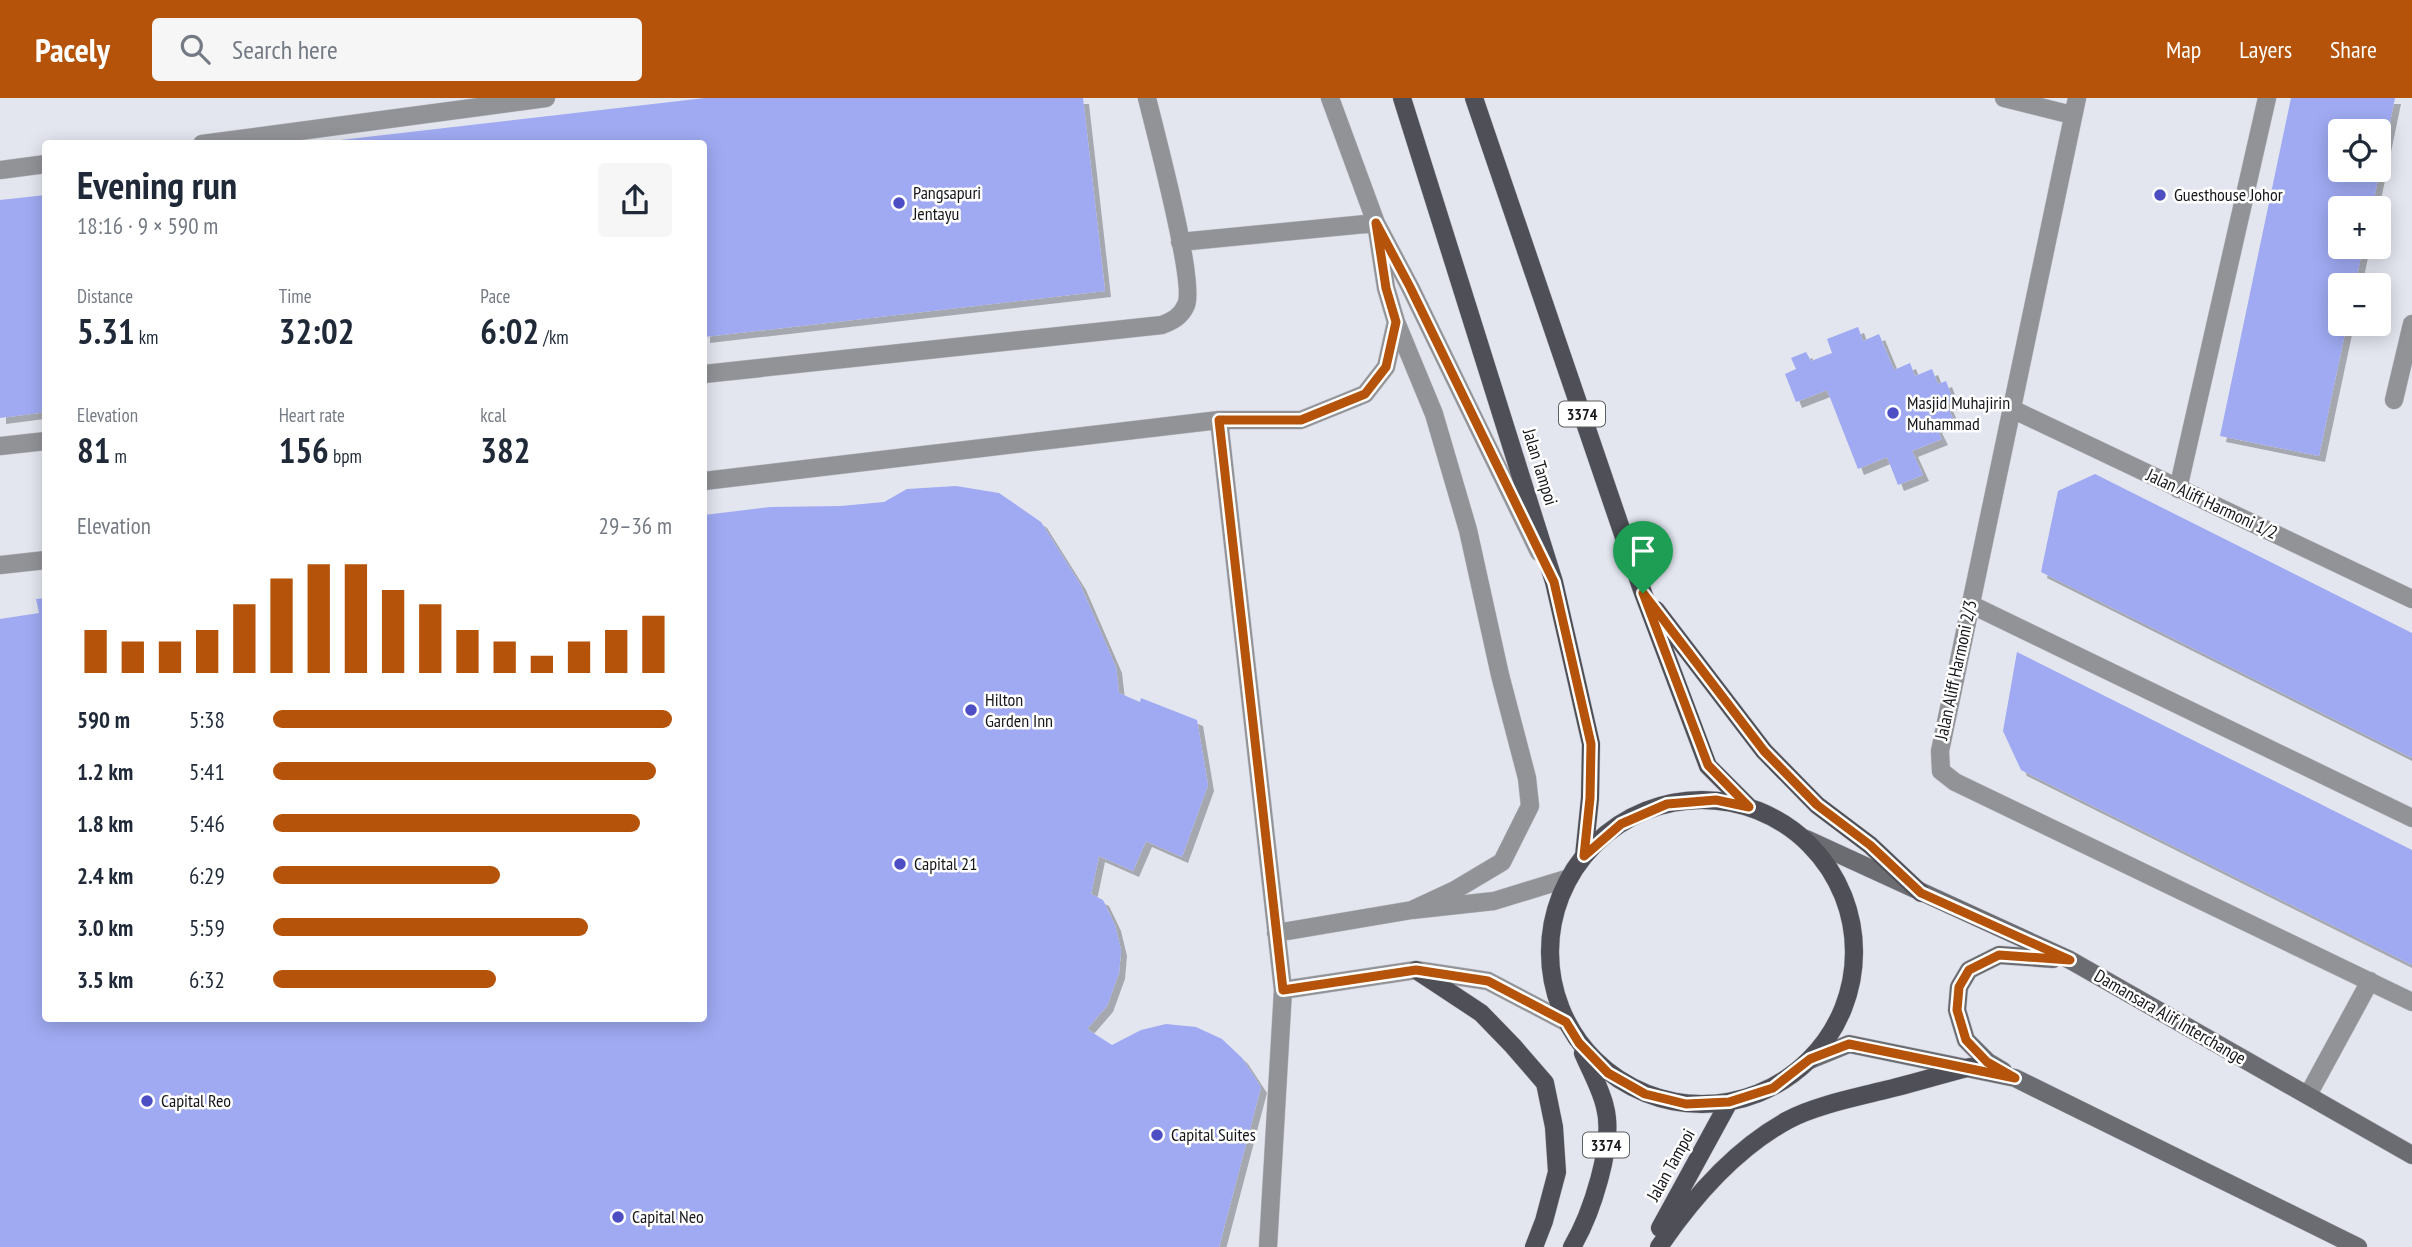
<!DOCTYPE html>
<meta charset="utf-8">
<style>
body{margin:0;font-family:"PT Sans Narrow",sans-serif;background:#f6f6f7;color:#1f2937;height:100vh;display:flex;flex-direction:column;font-size:26px;white-space:nowrap}
*{box-sizing:border-box;margin:0}
p{font-size:23px;color:#747a83}
.icon{flex:none;width:38px;height:38px;fill:none;stroke:currentColor;stroke-width:2;stroke-linecap:round;stroke-linejoin:round}
.map{position:relative;flex:1;overflow:hidden}
.details{position:absolute;left:42px;top:42px;width:665px;height:882px;display:flex;flex-direction:column;background:#fff;border-radius:7px;box-shadow:0 4px 18px #0003}
.details>*{flex:none}
.fabs{position:absolute;left:2328px;top:21px;display:grid;gap:14px}
.fabs a{display:grid;place-items:center;width:63px;height:63px;border-radius:7px;background:#fff;box-shadow:0 4px 18px #0003;font-size:35px}
.pin{position:absolute;display:grid;place-items:center;width:60px;height:60px;color:#fff;margin:-72px -30px;border-radius:50% 50% 50% 0;rotate:-45deg;box-shadow:0 0 7px #0007}
.pin .icon{rotate:45deg}
.round{display:grid;place-items:center;flex:none;width:74px;height:74px;border-radius:7px;background:#f6f6f7}
.overview{display:flex;align-items:center;justify-content:space-between;height:119px;padding:0 35px}
h1{font-size:38px;font-weight:700;line-height:52px}
.metrics{display:grid;grid-template-columns:repeat(3,1fr);gap:10px;height:119px;padding:7px 35px}
.metrics div{display:grid;align-content:center}
.metrics b{font-size:35px;font-weight:700}
.metrics small{font-size:19px;font-weight:400}
.metrics p{font-size:19px}
.chart{height:196px;padding:14px 35px}
.chart p{display:flex;justify-content:space-between}
.chart svg{width:100%;height:126px;margin-top:7px;stroke:#b45309;stroke-width:6}
ul{padding:0 35px;list-style:none;font-size:23px}
li{display:grid;grid-template-columns:112px 84px 1fr;align-items:center;height:52px}
li i{height:18px;border-radius:9px;background:#b45309}
header{display:flex;align-items:center;gap:42px;box-sizing:border-box;height:98px;padding:0 35px;background:#b45309;color:#fff}
header strong{font-size:33px}
nav{display:flex;gap:38px;margin-inline-start:auto;font-size:24px}
.search{width:490px;height:63px;background:#f6f6f7;display:flex;align-items:center;gap:18px;box-sizing:border-box;padding:0 24px;border-radius:7px;color:#747a83;font-size:26px}
.map>svg:first-child{display:block}
.building{fill:#9faaf2;fill-rule:evenodd;filter:url(#shadow)}
.lines{fill:none;stroke-linecap:round;stroke-linejoin:round}
.lane-casing{stroke:#bec0c9;stroke-width:19}
.street-casing{stroke:#bec0c9;stroke-width:19}
.secondary-casing{stroke:#bec0c9;stroke-width:19}
.primary-casing{stroke:#bec0c9;stroke-width:19}
.lane{stroke:#929397;stroke-width:18}
.street{stroke:#929397;stroke-width:18}
.secondary{stroke:#6b6c71;stroke-width:18}
.primary{stroke:#4f5057;stroke-width:18}
.route-casing{stroke:#fff;stroke-width:14}
.route{stroke:#b45309;stroke-width:9}
.poi-dot{fill:#4d4ec4;stroke:#fff;stroke-width:2.5}
.labels{text-anchor:middle;stroke-width:5;stroke-linejoin:round;paint-order:stroke}
.shield{fill:#fff;stroke:#5c5d5f;stroke-width:2}
.shield-label{font-size:16px;font-weight:bold;fill:#16171a}
.poi-label{font-size:18px;fill:#16171a;stroke:#fff;text-anchor:start}
.street-label{font-size:18px;fill:#16171a;stroke:#fff}
</style>
<header>
<strong>Pacely</strong>
<div class="search"><svg class="icon" aria-label="search" viewBox="0 0 24 24"><circle cx="10" cy="10" r="6"/><path d="M15 15l6 6"/></svg>Search here</div>
<nav><a>Map</a><a>Layers</a><a>Share</a></nav>
</header>
<div class="map">
<svg width="2412" height="1149" viewBox="0 0 2412 1149">
<defs>
<filter id="shadow"><feDropShadow dx="6" dy="6" stdDeviation="0" flood-color="#0004"/></filter>
</defs>
<rect width="100%" height="100%" fill="#e3e5ef"/>
<path class="building" d="M705,0H1083L1105,193L704,239V46H323V44Z
M2291,0H2395L2372,110H2340V149H2363L2355,187H2340V226H2347L2319,358L2220,338ZM2340,33H2378V72H2340Z
M46,97V314L0,320V102Z
M1858,229L1863,243L1879,236L1894,272L1910,265L1915,278L1932,271L1938,286L1946,283L1954,304L1947,307L1954,323L1936,329L1942,341L1912,353L1923,377L1898,387L1887,359L1858,371L1827,292L1796,304L1785,276L1796,271L1791,260L1806,254L1811,263L1832,255L1827,241Z
M2095,376L2412,535V660L2041,474L2058,393Z
M956,388L999,395L1041,424L1080,486L1116,569L1119,595L1140,604L1141,600L1197,622L1208,687L1182,759L1146,743L1133,773L1099,758L1091,796L1103,802L1115,827L1121,852L1119,875L1107,908L1087,931L1112,947L1141,932L1166,926L1196,929L1222,941L1242,960L1261,989L1219,1149H0V521L39,515L36,501L46,500V920H704V417L770,409L841,408L884,404L907,391Z
M2017,554L2412,752V867L2021,672L2003,633Z"/>
<g class="lines">
<defs>
<path id="lane" d="M2178,391L2267,0
M1970,506L2412,720"/>
<path id="street" d="M1330,0L1376,125L1410,189L1539,454
M2004,0L2072,17
M2077,0L1940,653L1941,673L1955,684L2412,904
M202,46L546,0
M0,72L46,66
M1376,125L1386,190L1396,224L1434,316L1468,432L1500,577L1527,680L1530,708L1502,764L1455,792L1412,812
M1180,144L1376,125
M704,276L1162,227C1172,223 1181,219 1186,207C1196,185 1155,33 1147,0
M2394,302L2412,226
M2012,311L2412,501
M1219,322L1283,892L1268,1149
M0,348L46,343
M704,383L1219,322H1301L1365,296L1386,269L1396,224
M0,467L46,462
M1276,835L1412,812L1494,803L1569,780
M1283,892L1416,872L1488,883L1566,924
M2308,997L2370,883"/>
<path id="secondary" d="M1806,741L2070,862L2412,1057
M1810,962L1849,946L2015,980L2358,1149
M2003,973L1988,964L1966,942L1957,912L1959,889L1969,872L1999,857L2053,861"/>
<path id="primary" d="M1402,0L1554,484L1591,646L1590,700L1584,758
M1474,0L1643,495L1708,668L1749,709
M1656,512L1764,653L1817,707L1870,747L1921,795
M1550 854a152 152 0 1 1 304 0a152 152 0 1 1-304 0Z
M1416,872L1481,915L1513,948L1545,985L1554,1029L1557,1074L1544,1123L1534,1149
M1660,1130L1729,1004
M1572,1149C1591,1117 1615,1046 1605,1009C1601,991 1590,972 1583,955
M1659,1149C1693,1099 1735,1051 1788,1022C1814,1008 1853,1000 1881,993C1911,986 1940,977 1970,969"/>
</defs>
<use href="#lane" class="lane-casing"/>
<use href="#street" class="street-casing"/>
<use href="#secondary" class="secondary-casing"/>
<use href="#primary" class="primary-casing"/>
<use href="#lane" class="lane"/>
<use href="#street" class="street"/>
<use href="#secondary" class="secondary"/>
<use href="#primary" class="primary"/>
</g>
<g class="lines">
<defs>
<path id="route" d="M1376,125L1410,189L1554,484L1591,646L1590,700L1584,758L1621,726L1667,706L1716,702L1749,709L1708,667L1643,495L1764,653L1817,707L1870,747L1921,795L2070,862L1999,857L1969,872L1959,889L1957,912L1966,942L1987,964L2015,980L1849,946L1810,961L1773,990L1729,1004L1686,1006L1645,996L1608,975L1579,945L1566,924L1488,883L1416,872L1283,892L1219,322H1301L1365,296L1386,269L1396,224L1386,190Z"/>
</defs>
<use href="#route" class="route-casing"/>
<use href="#route" class="route"/>
</g>
<g class="poi-dot">
<circle cx="2160" cy="97" r="7"/>
<circle cx="899" cy="105" r="7"/>
<circle cx="1893" cy="315" r="7"/>
<circle cx="971" cy="612" r="7"/>
<circle cx="900" cy="766" r="7"/>
<circle cx="147" cy="1003" r="7"/>
<circle cx="1157" cy="1037" r="7"/>
<circle cx="618" cy="1119" r="7"/>
</g>
<g class="labels">
<g class="shield">
<rect x="1559" y="303.5" width="46" height="25" rx="5"/>
<rect x="1583" y="1034.5" width="46" height="25" rx="5"/>
</g>
<g class="shield-label">
<text x="1582" y="322">3374</text>
<text x="1606" y="1053">3374</text>
</g>
<g class="poi-label">
<text x="913" y="101">Pangsapuri<tspan x="913" dy="21">Jentayu</tspan></text>
<text x="2174" y="103">Guesthouse Johor</text>
<text x="1907" y="311">Masjid Muhajirin<tspan x="1907" dy="21">Muhammad</tspan></text>
<text x="985" y="608">Hilton<tspan x="985" dy="21">Garden Inn</tspan></text>
<text x="914" y="772">Capital 21</text>
<text x="161" y="1009">Capital Reo</text>
<text x="1171" y="1043">Capital Suites</text>
<text x="632" y="1125">Capital Neo</text>
</g>
<g class="street-label">
<text transform="translate(1540 369) rotate(73)" y="6">Jalan Tampoi</text>
<text transform="translate(2212 406) rotate(25)" y="6">Jalan Aliff Harmoni 1/2</text>
<text transform="translate(1956 572) rotate(-78)" y="6">Jalan Aliff Harmoni 2/3</text>
<text transform="translate(2170 919) rotate(30)" y="6">Damansara Alif Interchange</text>
<text transform="translate(1671 1067) rotate(-61)" y="6">Jalan Tampoi</text>
</g>
</g>
</svg>
<div class="fabs">
<a><svg class="icon" aria-label="locate" viewBox="0 0 24 24"><circle cx="12" cy="12" r="6"/><path d="M12 2v4M12 18v4M2 12h4M18 12h4"/></svg></a>
<a>+</a>
<a>−</a>
</div>
<div class="pin" style="left:1643px;top:495px;background:#1e9e55"><svg class="icon" aria-label="arrive" viewBox="0 0 24 24"><path d="M6 21V4h12l-3 4 3 4H6"/></svg></div>
<section class="details">
<div class="overview"><div><h1>Evening run</h1><p>18:16 · 9 × 590 m</p></div><a class="round"><svg class="icon" aria-label="share" viewBox="0 0 24 24"><path d="M12 15V3M7 8l5-5 5 5M5 13v7h14v-7"/></svg></a></div>
<div class="metrics">
<div><p>Distance</p><b>5.31<small> km</small></b></div>
<div><p>Time</p><b>32:02</b></div>
<div><p>Pace</p><b>6:02<small> /km</small></b></div>
</div>
<div class="metrics">
<div><p>Elevation</p><b>81<small> m</small></b></div>
<div><p>Heart rate</p><b>156<small> bpm</small></b></div>
<div><p>kcal</p><b>382</b></div>
</div>
<div class="chart"><p><span>Elevation</span>29–36 m</p>
<svg viewBox="0 0 160 44" preserveAspectRatio="none"><path d="M5 44V29M15 44V33M25 44V33M35 44V29M45 44V20M55 44V11M65 44V6M75 44V6M85 44V15M95 44V20M105 44V29M115 44V33M125 44V38M135 44V33M145 44V29M155 44V24"/></svg>
</div>
<ul>
<li><b>590 m</b>5:38<i style="width:100%"></i></li>
<li><b>1.2 km</b>5:41<i style="width:96%"></i></li>
<li><b>1.8 km</b>5:46<i style="width:92%"></i></li>
<li><b>2.4 km</b>6:29<i style="width:57%"></i></li>
<li><b>3.0 km</b>5:59<i style="width:79%"></i></li>
<li><b>3.5 km</b>6:32<i style="width:56%"></i></li>
</ul>
</section>
</div>
